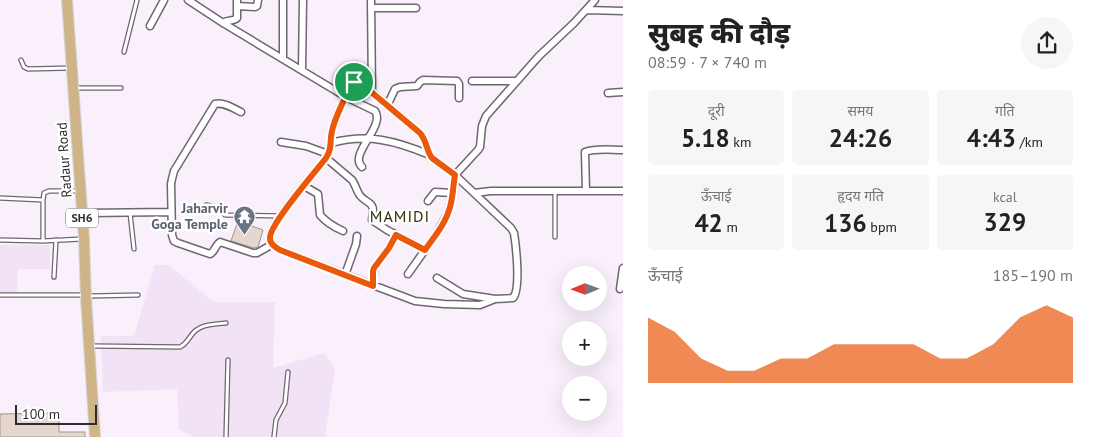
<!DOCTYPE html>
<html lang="hi">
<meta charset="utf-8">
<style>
body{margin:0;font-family:"PT Sans","Noto Sans Devanagari",sans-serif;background:#f6f6f6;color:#222;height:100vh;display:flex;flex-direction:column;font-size:19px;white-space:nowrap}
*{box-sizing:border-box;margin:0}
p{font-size:16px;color:#767676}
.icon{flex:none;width:28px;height:28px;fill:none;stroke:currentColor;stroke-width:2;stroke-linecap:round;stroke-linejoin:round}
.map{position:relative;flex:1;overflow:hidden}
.details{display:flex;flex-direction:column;background:#fff;width:475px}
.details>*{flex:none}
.needle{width:32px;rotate:269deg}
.tools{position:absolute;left:562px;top:266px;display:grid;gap:10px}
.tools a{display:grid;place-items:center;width:45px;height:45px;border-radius:50%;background:#fff;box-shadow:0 5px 20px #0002;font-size:25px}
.scale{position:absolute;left:15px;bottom:12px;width:82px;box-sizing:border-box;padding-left:5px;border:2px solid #2f2b30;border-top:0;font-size:14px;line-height:18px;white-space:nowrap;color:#2f2b30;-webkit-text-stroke:4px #fff;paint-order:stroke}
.pin{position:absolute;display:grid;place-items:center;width:42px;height:42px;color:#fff;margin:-21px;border:2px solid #fff;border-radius:50%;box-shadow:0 1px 5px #0007}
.round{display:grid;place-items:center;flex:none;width:52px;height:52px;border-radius:26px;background:#f6f6f6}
.overview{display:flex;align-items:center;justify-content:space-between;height:85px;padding:0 25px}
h1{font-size:28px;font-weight:800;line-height:38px}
.metrics{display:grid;grid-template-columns:repeat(3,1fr);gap:8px;height:85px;padding:5px 25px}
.metrics div{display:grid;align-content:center;border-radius:5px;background:#f6f6f6;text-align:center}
.metrics b{font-size:25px;font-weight:800}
.metrics small{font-size:14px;font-weight:400}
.metrics p{font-size:14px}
.chart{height:140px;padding:10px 25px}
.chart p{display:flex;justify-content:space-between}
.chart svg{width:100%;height:90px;margin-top:5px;fill:#ea580c;opacity:.7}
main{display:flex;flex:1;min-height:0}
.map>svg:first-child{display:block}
.built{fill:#f1e3f5}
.building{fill:#e5d7cf;stroke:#a1948d}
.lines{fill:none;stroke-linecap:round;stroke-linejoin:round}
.lane-casing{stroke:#6e6670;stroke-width:5.5}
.street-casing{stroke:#6e6670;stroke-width:9}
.primary-casing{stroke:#d5d5d6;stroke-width:12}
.lane{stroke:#fff;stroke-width:3}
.street{stroke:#fff;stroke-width:6}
.primary{stroke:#ceb486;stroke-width:10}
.route-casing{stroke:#fff;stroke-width:10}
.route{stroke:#ea580c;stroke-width:6}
.labels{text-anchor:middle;stroke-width:5;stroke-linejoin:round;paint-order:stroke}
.shield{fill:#fff;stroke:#6d6b6e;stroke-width:1}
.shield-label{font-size:12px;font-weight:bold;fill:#2f2b30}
.street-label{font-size:14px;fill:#2f2b30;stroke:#fff}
.worship-label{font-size:14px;font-weight:bold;fill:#5b616d;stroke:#fff;text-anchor:end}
.quarter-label{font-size:16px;letter-spacing:1px;fill:#313106;stroke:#fff}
</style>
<main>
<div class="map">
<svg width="623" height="437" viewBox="0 0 623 437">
<rect width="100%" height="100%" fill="#f9f0fc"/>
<path class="built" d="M0,245H50V269H18L17,292H0Z
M155,265H169L213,302H275L273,368L324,353L335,369L325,437H192L179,429L177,389L103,392L101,336H134Z"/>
<path class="building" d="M238,221L263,230L258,247L254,248L231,241Z
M59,413V432H85V437H0V414Z"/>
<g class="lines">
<defs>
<path id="lane" d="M124,52L137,0
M21,60L24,67L28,69L71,68
M78,88H121
M0,198L43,200
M206,205L218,207L225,215L280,216
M130,213L134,249
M555,237V191
M0,240L43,241L82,239
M43,241V200L44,193L49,191H79
M54,277L56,240
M0,295H84
M91,296L138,295
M95,346L180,347C187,344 189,337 194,332C202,324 216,324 226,323
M226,437L228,360
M274,437L276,420L285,403L288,372"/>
<path id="street" d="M188,0L223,23L346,97L375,111C386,126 348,154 362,167
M371,0L372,92
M237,6L255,7L257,6L258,0
M371,8H416
M587,10L623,11
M223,23C228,19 233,22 237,18V0
M150,26L164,0
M283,59V0
M302,70L303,0
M472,81H517
M608,93L623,92
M387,106L395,89L400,87L417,86L420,82L423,80L457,81L459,84V98
M241,112C233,108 224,102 215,104L174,171L172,179L171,184L172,235L174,241L178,243L210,254C215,252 215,245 220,242L253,253H257L273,244
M281,142L306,146L328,154
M331,143C368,133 396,141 430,155
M326,158L352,180C355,184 356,189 359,194C363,202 374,201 373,212C373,215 372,218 372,220L387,230L425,250
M304,186L318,194L320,215C326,222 334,227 343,231
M586,191L585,152C596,148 611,150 623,150
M474,193L491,191H623
M428,201L435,192L453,193
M86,213L171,212
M408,274L437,233L448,213L453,193L455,175L478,150L480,147L482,126L486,116L539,56L574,23L595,0
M345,275L356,244L357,236
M437,278L463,294L495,299L513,298C521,289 516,246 514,233L511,228L455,175L432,158C426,150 427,141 420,133L359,81H356C347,90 334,119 332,131C330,143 333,147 326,158C316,171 268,225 270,238C270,244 275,247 280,250L415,301L444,304L480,305L495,299
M373,286L374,268L389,248L396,235
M620,289L623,268"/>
<path id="primary" d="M67,0L84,239L86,298L95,437"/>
</defs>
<use href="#lane" class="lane-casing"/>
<use href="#street" class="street-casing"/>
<use href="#primary" class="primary-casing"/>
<use href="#lane" class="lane"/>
<use href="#street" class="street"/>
<use href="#primary" class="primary"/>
</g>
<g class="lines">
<defs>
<path id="route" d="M357,80L420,133C427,141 426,150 432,158L455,175C453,186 453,197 450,207C446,223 434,237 425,250L396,235L389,248L374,268L373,271V286L280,250C275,247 270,244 270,238C269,225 316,171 326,158C333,147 329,143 332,131C334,121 349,85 357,80Z"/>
</defs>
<use href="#route" class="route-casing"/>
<use href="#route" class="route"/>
</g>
<defs>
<symbol id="temple-pin" viewBox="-11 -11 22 30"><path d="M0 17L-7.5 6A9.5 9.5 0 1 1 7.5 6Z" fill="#6b7280" stroke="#fff"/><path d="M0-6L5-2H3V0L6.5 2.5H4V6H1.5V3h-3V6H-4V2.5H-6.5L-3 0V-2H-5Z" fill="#fff"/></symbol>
</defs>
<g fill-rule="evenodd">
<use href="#temple-pin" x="232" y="204" width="25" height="34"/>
</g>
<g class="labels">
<rect class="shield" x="66" y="208.5" width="32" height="19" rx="4"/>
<g class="shield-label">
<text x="82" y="222">SH6</text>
</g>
<g class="street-label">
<text transform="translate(64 160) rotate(-94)" y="5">Radaur Road</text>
</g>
<g class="worship-label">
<text x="228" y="213">Jaharvir<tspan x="228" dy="16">Goga Temple</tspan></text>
</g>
<g class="quarter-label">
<text x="400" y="222">MAMIDI</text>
</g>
</g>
</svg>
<div class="tools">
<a><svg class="needle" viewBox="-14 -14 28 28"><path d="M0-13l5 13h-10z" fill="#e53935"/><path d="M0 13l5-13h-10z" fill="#767676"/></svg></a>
<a>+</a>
<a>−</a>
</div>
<div class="scale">100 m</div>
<div class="pin" style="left:354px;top:82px;background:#1e9e55"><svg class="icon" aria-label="arrive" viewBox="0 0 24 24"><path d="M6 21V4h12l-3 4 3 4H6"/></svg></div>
</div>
<section class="details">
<div class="overview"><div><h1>सुबह की दौड़</h1><p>08:59 · 7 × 740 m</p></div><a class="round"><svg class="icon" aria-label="share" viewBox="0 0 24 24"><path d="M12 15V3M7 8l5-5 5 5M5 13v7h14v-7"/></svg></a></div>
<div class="metrics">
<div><p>दूरी</p><b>5.18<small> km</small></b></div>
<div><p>समय</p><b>24:26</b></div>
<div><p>गति</p><b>4:43<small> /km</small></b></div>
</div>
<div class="metrics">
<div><p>ऊँचाई</p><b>42<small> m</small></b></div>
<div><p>हृदय गति</p><b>136<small> bpm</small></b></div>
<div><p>kcal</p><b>329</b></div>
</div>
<div class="chart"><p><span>ऊँचाई</span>185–190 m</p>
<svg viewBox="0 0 160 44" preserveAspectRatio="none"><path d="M0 44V12L10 19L20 32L30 38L40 38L50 32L60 32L70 25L80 25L90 25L100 25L110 32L120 32L130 25L140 12L150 6L160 12V44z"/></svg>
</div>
</section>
</main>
